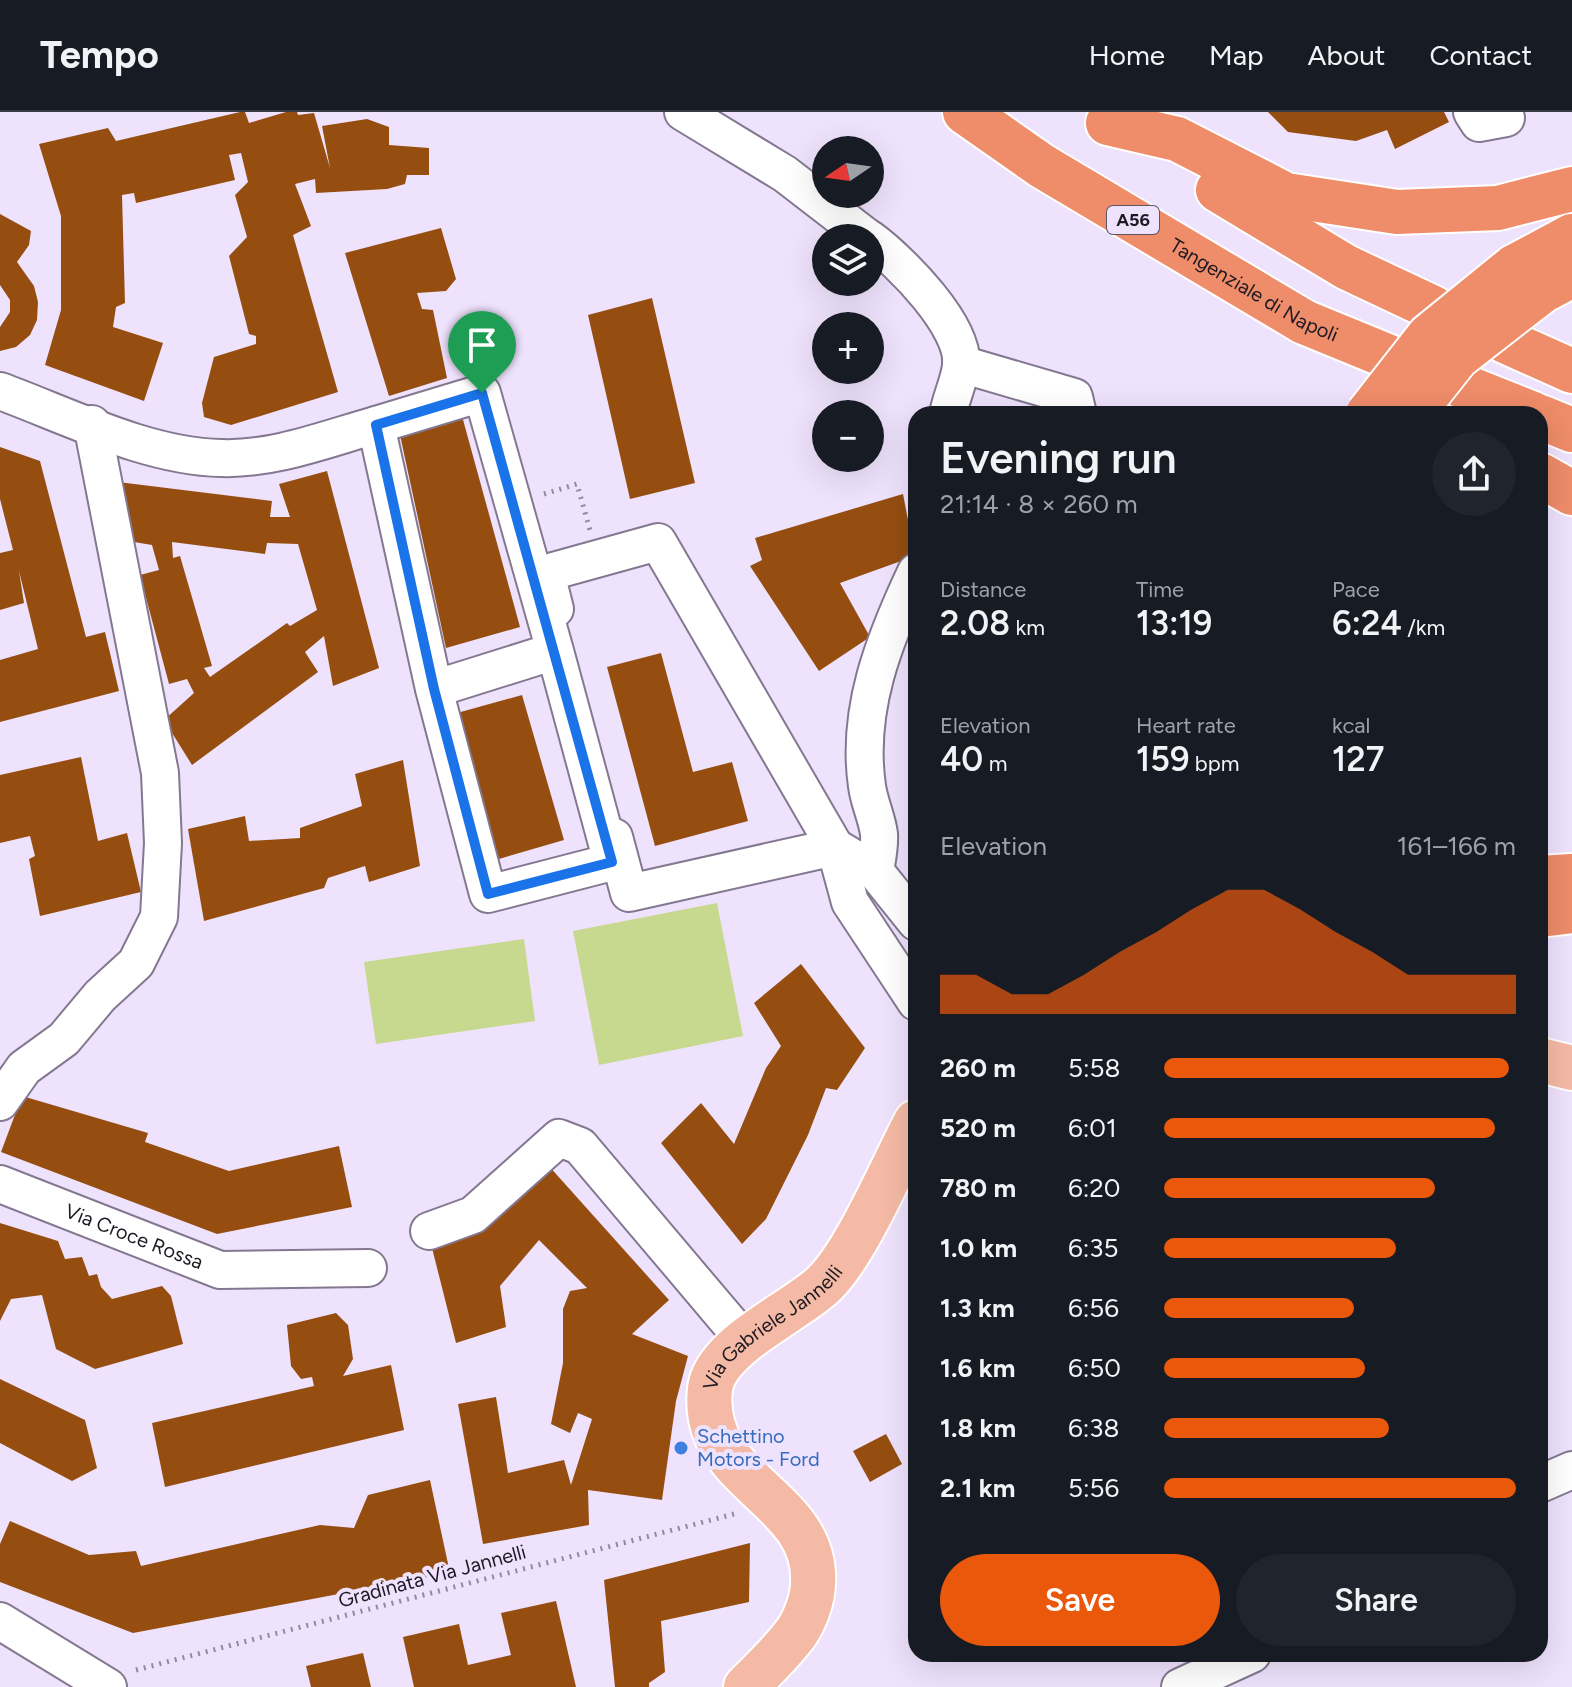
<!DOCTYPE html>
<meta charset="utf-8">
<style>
body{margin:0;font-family:Figtree,sans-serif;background:#20242c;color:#f1f3f6;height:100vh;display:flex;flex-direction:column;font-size:30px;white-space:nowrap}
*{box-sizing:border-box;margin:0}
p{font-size:26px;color:#9ea1a6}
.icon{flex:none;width:44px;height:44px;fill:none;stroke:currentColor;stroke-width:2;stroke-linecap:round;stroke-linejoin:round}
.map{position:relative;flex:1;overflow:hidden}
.sheet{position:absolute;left:908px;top:294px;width:640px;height:1256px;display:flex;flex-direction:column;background:#171b24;border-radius:24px;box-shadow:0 8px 32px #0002}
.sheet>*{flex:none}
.needle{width:52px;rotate:257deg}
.fabs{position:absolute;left:812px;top:24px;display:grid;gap:16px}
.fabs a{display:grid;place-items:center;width:72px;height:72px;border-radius:50%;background:#171b24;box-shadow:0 8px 32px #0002;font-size:40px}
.pin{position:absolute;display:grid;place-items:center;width:68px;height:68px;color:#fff;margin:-82px -34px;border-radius:50% 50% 50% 0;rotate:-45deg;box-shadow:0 0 8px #0007}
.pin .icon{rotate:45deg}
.round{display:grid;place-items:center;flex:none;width:84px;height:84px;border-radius:42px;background:#20242c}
.head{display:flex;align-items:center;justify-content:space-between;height:136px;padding:0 32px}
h1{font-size:44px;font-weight:600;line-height:60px}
.figures{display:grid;grid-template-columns:repeat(3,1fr);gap:12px;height:136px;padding:8px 32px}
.figures div{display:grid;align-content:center}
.figures b{font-size:34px;font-weight:600}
.figures small{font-size:22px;font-weight:400}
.figures p{font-size:22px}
.chart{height:224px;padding:16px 32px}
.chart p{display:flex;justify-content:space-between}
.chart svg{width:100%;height:144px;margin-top:8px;fill:#ea580c;opacity:.7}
.action{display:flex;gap:16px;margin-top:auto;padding:16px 32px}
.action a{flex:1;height:92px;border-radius:48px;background:#ea580c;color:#fff;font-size:32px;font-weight:600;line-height:92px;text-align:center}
.action a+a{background:#20242c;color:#f1f3f6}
ul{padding:0 32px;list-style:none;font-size:26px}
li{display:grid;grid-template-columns:128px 96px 1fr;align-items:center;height:60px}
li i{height:20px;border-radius:10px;background:#ea580c}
header{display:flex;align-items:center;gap:48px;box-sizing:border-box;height:112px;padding:0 40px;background:#171b24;border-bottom:2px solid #363941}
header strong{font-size:38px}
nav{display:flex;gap:44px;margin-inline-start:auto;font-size:28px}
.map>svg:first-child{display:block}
.green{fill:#c7d98e}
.building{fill:#954e10;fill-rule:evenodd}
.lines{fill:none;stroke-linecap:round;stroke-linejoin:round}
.minor-casing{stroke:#847890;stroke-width:40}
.major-casing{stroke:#fff;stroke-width:48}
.highway-casing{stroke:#fff;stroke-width:48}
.path{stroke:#938a9d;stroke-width:5;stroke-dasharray:2 6;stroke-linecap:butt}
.minor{stroke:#fff;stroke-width:36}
.major{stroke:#f5baa5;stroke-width:44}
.highway{stroke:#ef8c69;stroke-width:44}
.highway-bridge-casing{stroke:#fff;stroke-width:48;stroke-linecap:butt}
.highway-bridge{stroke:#ef8c69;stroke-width:44}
.route-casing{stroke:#fff;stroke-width:16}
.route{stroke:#1a73e8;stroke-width:10}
.shop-dot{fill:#3f7fe0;stroke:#efe2fd;stroke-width:3}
.labels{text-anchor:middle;stroke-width:8;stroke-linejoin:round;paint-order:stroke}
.shield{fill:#efe2fd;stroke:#5d5664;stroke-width:2}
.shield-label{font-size:18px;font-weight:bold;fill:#1e1a23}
.street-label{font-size:20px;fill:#1e1a23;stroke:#efe2fd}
.shop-label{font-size:20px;fill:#366cbe;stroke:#efe2fd;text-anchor:start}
</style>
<header>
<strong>Tempo</strong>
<nav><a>Home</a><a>Map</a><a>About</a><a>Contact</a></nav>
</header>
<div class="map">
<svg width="1572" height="1575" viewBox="0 0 1572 1575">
<rect width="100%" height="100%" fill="#efe2fd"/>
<path class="green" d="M717,791L743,924L599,953L573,819Z
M524,827L535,909L376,932L364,850Z"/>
<path class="building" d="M240,0H245L249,11L286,0H297L298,3L314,1L330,56L322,14L367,7L389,15V33L429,36V63H407L405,72L387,77L316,81L315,67L295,72L311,114L293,123L338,280L231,313L204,305L202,291L214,245L256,232V224L249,222L229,144L247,125L235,83L248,70L241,41L229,43L235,68L136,91L134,81L122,83L125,191L116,195L113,215L163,231L144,289L45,253L61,198V104L39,32L108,16L116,29Z
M1268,0H1444L1449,10L1395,37L1387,18L1356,29L1288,20Z
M0,102L31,119L29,133L17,150L34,174L38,190L37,208L30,223L16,235L0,239V215L10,200V188L0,173Z
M441,116L456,167L446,179L417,181L422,197L433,198L447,266L389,284L345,141Z
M652,186L695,371L630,387L588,203Z
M462,304L520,515L446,536L400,323Z
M0,335L40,349L86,525L105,520L119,579L0,610V548L38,537L19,459L24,491L0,498V441L13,438L0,387Z
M327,359L379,556L333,574L324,524L305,540L318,560L192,653L164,608L194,581L187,567L169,572L140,463L159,458L152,433L122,428L118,370L272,389L270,405H290L279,372ZM172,430L265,442L267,431L298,432L317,498L290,514L287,511L210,565L204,556L212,554L180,444L173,446Z
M903,382L915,444L840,471L870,525L819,559L750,454L762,448L755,426Z
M661,541L693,660L732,650L748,709L655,734L607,555Z
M522,583L564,728L499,747L457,601Z
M81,645L98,729L127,721L141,780L40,804L29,747L35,744L30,724L0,731V663Z
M403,648L420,754L369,770L365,754L328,766L324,776L204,809L188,717L245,704L249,729L300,726V716L362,694L355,662Z
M801,852L865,936L837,978L826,976L808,1023L766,1107L742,1132L661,1031L701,991L734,1032L766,956L781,934L754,891Z
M22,984L148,1021L145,1030L229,1059L339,1034L352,1095L217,1122L1,1040Z
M548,1053L669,1188L632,1222L688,1244L676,1289L662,1388L588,1378L589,1413L483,1432L458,1292L496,1285L508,1361L564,1348L571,1373L592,1307L578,1301L570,1321L551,1312L563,1251V1197L570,1179L587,1176L539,1128L500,1174L506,1215L456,1231L431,1132L475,1123Z
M0,1111L58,1129L65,1147L82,1145L89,1164L97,1162L101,1175L112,1187L162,1174L171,1184L183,1232L95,1257L56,1237L42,1183L11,1187L0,1209Z
M336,1201L348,1213L353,1247L343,1264L391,1253L404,1318L165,1375L152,1311L314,1274L312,1265L301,1267L291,1254L287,1213Z
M0,1267L85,1308L97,1356L72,1369L0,1331Z
M886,1322L902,1352L870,1370L853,1339Z
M430,1368L450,1461L133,1521L0,1470V1432L10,1409L89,1443L136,1439L141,1454L320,1413L354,1416L368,1383Z
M750,1431L749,1490L661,1509L665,1560L649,1571V1575H615L604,1468Z
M556,1489L576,1575H414L403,1525L459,1512L468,1553L511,1543L501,1501Z
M363,1541L371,1575H311L306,1554Z"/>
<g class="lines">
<defs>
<g id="minor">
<path d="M683,0L785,62L868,126"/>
<path d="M1472,0L1479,11L1506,6"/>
<path d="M870,127C900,149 966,215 961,254C959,270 951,286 948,302"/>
<path d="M961,252L1074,285L1078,302"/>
<path d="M0,279C68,304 148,345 221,346C273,348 326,327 376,313"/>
<path d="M555,497L546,461L658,430L835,735L850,790L916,890"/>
<path d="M434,577L555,539L612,750L488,782L434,577L376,313L482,281L555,539"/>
<path d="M614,725L629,781L835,735L875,759L916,810"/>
<path d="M875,759C877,748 880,734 879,722C877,706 869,690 867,674C856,598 884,528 916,460"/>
<path d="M0,990L24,956L64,927L100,884L136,851L159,805L163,731L160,661L92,312"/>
<path id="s1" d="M0,1072L220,1158L368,1156"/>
<path d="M429,1119L473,1103L559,1026L580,1034L745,1229"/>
<path d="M1540,1372L1572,1358"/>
<path d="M0,1509L108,1575"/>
<path d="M1180,1575L1252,1542"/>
</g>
<g id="major">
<path d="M1540,948L1572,956"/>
<path id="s2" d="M746,1575C763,1558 781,1541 796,1521C805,1508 813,1487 813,1471C818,1384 699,1371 710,1277C715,1234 793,1201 823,1173C856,1142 893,1053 916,1010"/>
</g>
<g id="highway">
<path id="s3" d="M965,0L1042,54L1304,210L1387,244"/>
<path d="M1108,11L1177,27L1286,83L1397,100L1498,96L1572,77"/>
<path d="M1218,78L1346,155L1433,196"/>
<path d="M1514,155L1572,124"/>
<path d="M1542,179L1572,163"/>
<path d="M1505,229L1572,259"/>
<path d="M1460,273L1533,302"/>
<path d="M1540,305L1572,318"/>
<path d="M1540,363L1572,381"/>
<path d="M1540,766L1572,764"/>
<path d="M1540,803L1572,799"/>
</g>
</defs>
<use href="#minor" class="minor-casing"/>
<use href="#major" class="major-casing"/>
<use href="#highway" class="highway-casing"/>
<path class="path" d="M544,382L577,372L590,418
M136,1558L734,1402"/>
<use href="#minor" class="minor"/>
<use href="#major" class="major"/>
<use href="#highway" class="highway"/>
<defs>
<path id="highway-bridge" d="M1368,302L1429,224L1514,155
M1412,302L1457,245L1542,179"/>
</defs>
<use href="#highway-bridge" class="highway-bridge-casing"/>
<use href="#highway-bridge" class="highway-bridge"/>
</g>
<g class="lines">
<defs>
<path id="route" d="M482,281L612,750L488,782L434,577L376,313Z"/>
</defs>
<use href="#route" class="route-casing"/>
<use href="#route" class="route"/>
</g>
<circle class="shop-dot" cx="681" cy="1336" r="8"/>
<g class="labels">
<rect class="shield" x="1107" y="94" width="52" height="28" rx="6"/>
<g class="shield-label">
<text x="1133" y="114">A56</text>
</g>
<g class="street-label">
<text dy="7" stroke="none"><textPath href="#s3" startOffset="340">Tangenziale di Napoli</textPath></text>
<text dy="7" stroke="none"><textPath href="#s1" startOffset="144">Via Croce Rossa</textPath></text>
<text dy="7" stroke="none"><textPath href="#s2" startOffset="446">Via Gabriele Jannelli</textPath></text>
<text transform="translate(432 1464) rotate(-15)" y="7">Gradinata Via Jannelli</text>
</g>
<g class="shop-label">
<text x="697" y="1331">Schettino<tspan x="697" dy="23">Motors - Ford</tspan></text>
</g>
</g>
</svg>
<div class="fabs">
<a><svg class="needle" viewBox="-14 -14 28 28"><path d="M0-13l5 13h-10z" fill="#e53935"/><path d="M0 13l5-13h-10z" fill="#9ea1a6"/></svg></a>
<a><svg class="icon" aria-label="layers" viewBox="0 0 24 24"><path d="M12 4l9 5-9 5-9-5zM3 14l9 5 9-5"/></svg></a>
<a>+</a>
<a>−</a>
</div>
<div class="pin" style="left:482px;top:281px;background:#1e9e55"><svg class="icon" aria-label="arrive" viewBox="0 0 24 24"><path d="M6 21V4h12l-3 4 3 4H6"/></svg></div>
<section class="sheet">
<div class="head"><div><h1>Evening run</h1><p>21:14 · 8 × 260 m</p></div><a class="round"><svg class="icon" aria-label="share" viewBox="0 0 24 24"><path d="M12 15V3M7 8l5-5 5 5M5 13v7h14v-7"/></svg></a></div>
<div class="figures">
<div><p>Distance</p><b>2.08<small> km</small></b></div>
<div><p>Time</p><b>13:19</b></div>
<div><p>Pace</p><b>6:24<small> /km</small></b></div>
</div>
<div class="figures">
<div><p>Elevation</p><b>40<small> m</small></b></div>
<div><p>Heart rate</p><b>159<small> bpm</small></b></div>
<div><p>kcal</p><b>127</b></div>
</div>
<div class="chart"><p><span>Elevation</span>161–166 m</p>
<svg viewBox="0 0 160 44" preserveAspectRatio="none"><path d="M0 44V32L10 32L20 38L30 38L40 32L50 25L60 19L70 12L80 6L90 6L100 12L110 19L120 25L130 32L140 32L150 32L160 32V44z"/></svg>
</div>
<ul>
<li><b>260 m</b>5:58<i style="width:98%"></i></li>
<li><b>520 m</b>6:01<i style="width:94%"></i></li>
<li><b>780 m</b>6:20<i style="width:77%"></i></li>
<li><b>1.0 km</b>6:35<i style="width:66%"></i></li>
<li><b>1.3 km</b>6:56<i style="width:54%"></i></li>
<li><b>1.6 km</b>6:50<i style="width:57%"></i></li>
<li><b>1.8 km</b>6:38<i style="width:64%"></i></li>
<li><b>2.1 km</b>5:56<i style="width:100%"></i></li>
</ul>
<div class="action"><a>Save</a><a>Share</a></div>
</section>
</div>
